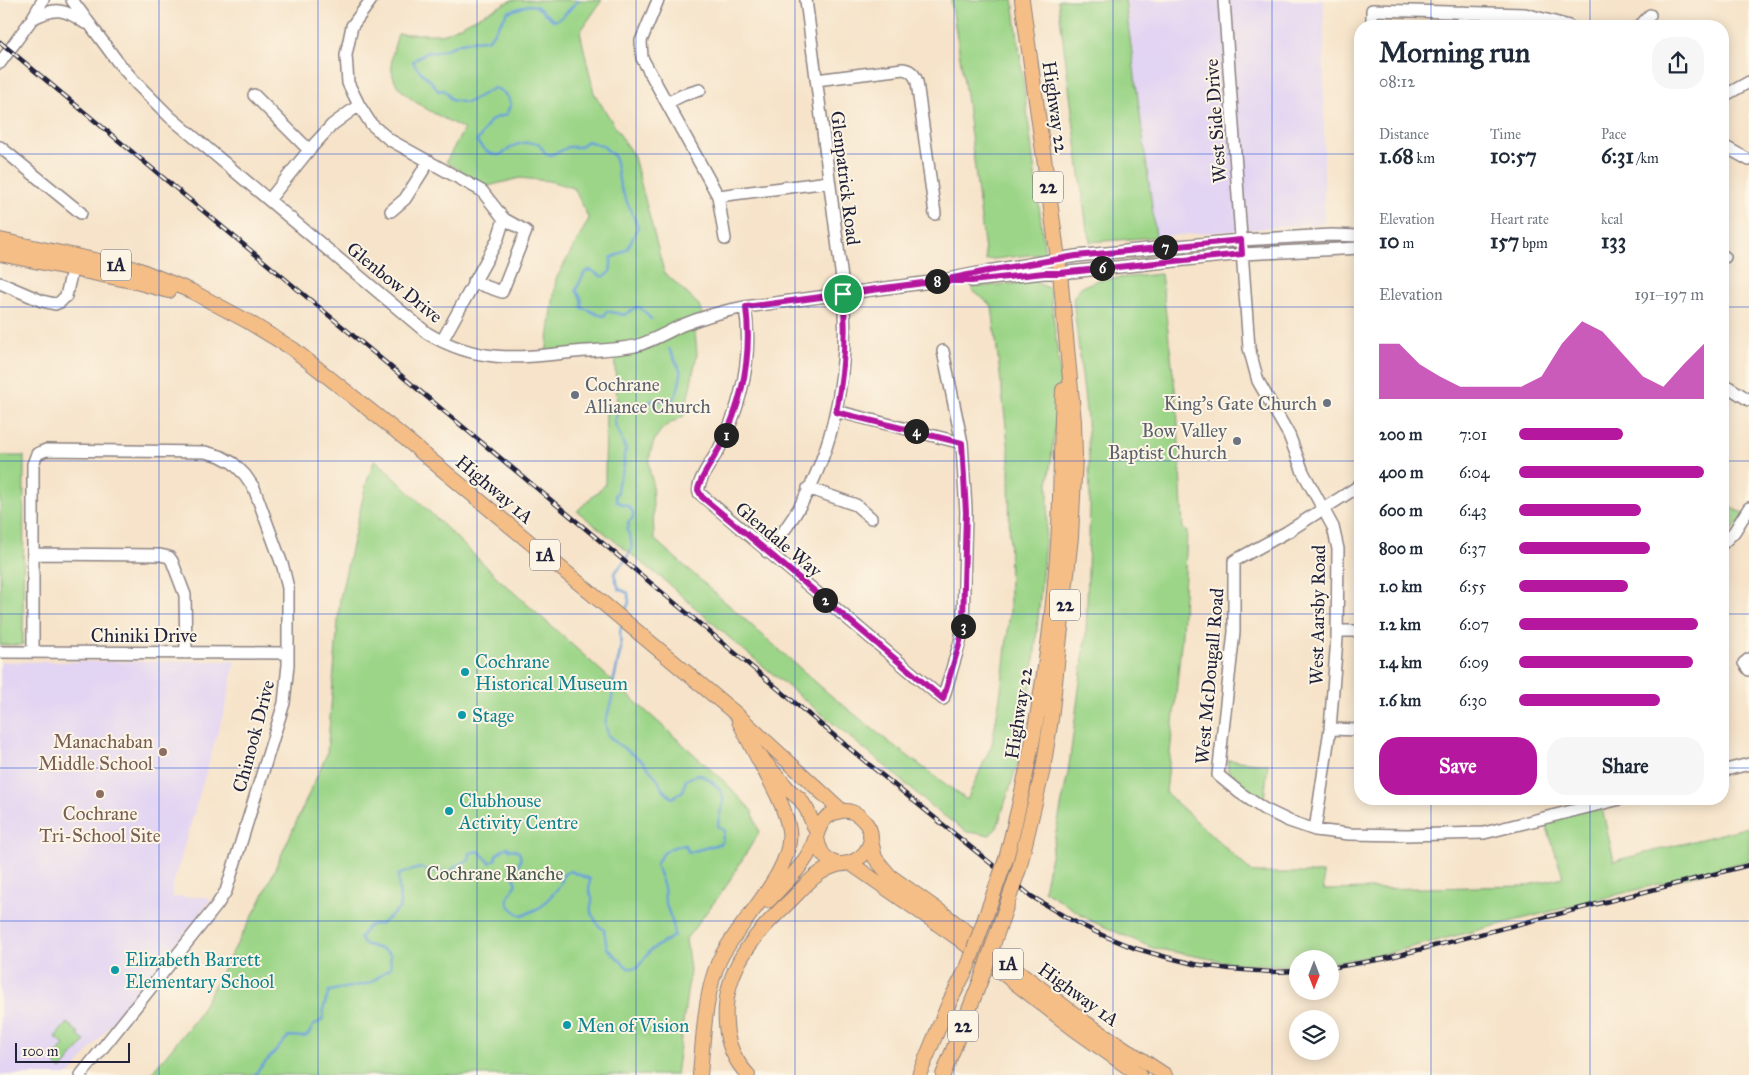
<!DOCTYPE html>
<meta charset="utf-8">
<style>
body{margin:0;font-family:"IM FELL Great Primer",serif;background:#f6f6f7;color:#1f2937;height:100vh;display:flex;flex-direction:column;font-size:19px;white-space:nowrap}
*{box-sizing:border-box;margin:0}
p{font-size:16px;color:#747a83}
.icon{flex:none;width:28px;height:28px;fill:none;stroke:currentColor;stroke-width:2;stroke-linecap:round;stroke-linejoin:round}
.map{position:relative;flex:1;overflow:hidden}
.drawer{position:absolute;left:1354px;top:20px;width:375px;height:785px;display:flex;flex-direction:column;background:#fff;border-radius:20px;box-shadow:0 2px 12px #0003}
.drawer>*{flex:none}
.needle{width:32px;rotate:180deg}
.tools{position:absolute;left:1289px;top:950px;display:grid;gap:10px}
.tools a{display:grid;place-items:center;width:50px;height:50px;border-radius:50%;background:#fff;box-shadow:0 2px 12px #0003;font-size:25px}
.scale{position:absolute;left:15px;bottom:12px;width:115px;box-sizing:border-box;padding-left:5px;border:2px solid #22223b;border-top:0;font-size:14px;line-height:18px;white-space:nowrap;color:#22223b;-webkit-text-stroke:4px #fcf5e5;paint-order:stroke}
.pin{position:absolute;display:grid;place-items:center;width:42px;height:42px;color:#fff;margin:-21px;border:2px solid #fff;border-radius:50%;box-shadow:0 1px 5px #0007}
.km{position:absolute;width:25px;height:25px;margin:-12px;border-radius:50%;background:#222;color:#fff;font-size:14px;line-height:25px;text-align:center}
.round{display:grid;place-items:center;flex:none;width:52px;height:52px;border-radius:20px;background:#f6f6f7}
.overview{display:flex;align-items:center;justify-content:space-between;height:85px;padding:0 25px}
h1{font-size:28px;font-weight:800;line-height:38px}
.metrics{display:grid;grid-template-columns:repeat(3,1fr);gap:8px;height:85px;padding:5px 25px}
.metrics div{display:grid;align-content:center}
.metrics b{font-size:21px;font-weight:800}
.metrics small{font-size:14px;font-weight:400}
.metrics p{font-size:14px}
.chart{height:140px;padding:10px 25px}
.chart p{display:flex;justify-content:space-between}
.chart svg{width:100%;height:90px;margin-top:5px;fill:#b5179e;opacity:.7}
.cta{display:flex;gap:10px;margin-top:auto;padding:10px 25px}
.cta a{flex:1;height:58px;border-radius:20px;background:#b5179e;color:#fff;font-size:20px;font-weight:800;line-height:58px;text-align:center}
.cta a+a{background:#f6f6f7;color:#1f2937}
ul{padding:0 25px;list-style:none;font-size:16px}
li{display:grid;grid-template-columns:80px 60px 1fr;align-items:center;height:38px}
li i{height:12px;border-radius:6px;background:#b5179e}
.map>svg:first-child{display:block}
.built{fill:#e2d4f3}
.green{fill:#9cd588;stroke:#5f7c62}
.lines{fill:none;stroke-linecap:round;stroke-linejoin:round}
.stream{stroke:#6aa2d8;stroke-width:2.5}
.minor-casing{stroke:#8c8282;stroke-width:14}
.major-casing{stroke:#8c8282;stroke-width:16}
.minor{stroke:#fff;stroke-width:11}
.major{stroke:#f5be86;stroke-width:14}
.rail-casing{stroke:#22223b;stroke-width:4.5}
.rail{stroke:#fcf5e5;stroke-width:2.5;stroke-dasharray:8;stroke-linecap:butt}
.major-bridge-casing{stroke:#8c8282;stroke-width:16;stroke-linecap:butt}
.major-bridge{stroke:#f5be86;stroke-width:14}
.route-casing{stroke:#fff;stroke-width:10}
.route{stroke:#b5179e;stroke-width:6}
.grid{fill:none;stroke:#1d4ed8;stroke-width:1;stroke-opacity:0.55}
.worship-dot{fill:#6b7280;stroke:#fcf5e5;stroke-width:2}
.culture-dot{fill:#0f9aa8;stroke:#fcf5e5;stroke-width:2}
.education-dot{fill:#8d6e63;stroke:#fcf5e5;stroke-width:2}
.labels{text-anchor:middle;stroke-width:4;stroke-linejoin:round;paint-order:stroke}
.shield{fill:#fcf5e5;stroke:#63616e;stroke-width:1}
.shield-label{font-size:18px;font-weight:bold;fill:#22223b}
.street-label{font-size:19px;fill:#22223b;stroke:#fcf5e5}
.worship-label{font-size:19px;fill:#5b616d;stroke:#fcf5e5;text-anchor:end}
.culture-label{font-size:19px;fill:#0d838f;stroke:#fcf5e5;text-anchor:start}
.education-label{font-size:19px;fill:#785e54;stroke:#fcf5e5;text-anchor:end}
.park-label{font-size:19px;fill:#475852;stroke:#fcf5e5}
</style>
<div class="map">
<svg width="1749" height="1075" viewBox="0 0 1749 1075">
<rect width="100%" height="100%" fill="#fcf5e5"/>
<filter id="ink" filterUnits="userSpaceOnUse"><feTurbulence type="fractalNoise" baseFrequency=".02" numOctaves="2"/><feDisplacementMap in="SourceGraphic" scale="10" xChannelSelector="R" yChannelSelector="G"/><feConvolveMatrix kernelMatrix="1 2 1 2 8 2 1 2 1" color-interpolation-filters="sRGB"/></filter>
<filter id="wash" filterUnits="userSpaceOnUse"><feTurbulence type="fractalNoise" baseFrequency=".0096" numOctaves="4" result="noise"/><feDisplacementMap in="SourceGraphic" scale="20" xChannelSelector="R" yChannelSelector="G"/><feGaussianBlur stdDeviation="1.12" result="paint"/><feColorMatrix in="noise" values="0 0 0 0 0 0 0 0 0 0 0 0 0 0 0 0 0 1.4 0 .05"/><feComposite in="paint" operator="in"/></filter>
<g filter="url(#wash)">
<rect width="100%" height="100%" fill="#f6e3c9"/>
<path class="built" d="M1126,0H1324V223L1156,237Z
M235,661L227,701L172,888V897H207L211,900L70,1075H0V662Z"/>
<path class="green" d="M512,0H602L580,32L594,93L634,157L664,272L699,305L706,326L695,332L697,354L684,416C678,419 672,422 666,426C652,436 645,463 652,479L654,539L828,693L889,742L967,800L992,744L1001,691L1010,612L1009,452L992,306L972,290V287L1036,282L1050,289L1061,381L1048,484V510L1033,673L1019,759L997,828L990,835L967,832L933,808L891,771L740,647L665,581L577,511L605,485L606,405L617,402L614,349L546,355L556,279L589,219L574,188L549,181L520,178L484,187L470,176L446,162L464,129C444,118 399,99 393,76C389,62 394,47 398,34H444Z
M951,0H1013L1045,253L986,260L966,95Z
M1058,0H1125L1156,237L1090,242L1089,231L1087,230Z
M1161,274L1177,405L1183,529L1187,531L1182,634L1166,793L1253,873H1323L1324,890L1525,886L1563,877L1544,818L1601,804L1614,861L1749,827V861L1388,953L1330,963V959H1298L1297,966L1232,963L1153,948L1091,921L1044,890L1068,773L1086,636L1090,506L1089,460L1087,419L1073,298L1081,287L1098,280Z
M0,456H24L23,645H0Z
M375,459L500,580L725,782L752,811L759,832L725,888L686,939L690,971L676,1075H150L197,1017L260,902L327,754L340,598L366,484Z
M1723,504L1746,514L1723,541Z
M1228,760L1268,764L1264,801L1230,775L1228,770Z
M67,1023L79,1033L78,1036L85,1041L61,1070L55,1064L60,1058L56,1055L64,1045L55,1037Z"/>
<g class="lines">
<path class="stream" d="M579,0L562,17L554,21L536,6L529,5L508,12L489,39C481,41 473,40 465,42C451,45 441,54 427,52L413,61C418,74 433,79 438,91L443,90L446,92L451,100L467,103L494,88C503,90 508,96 511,104L506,115C484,119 490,126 477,141C479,146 483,149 488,152C504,161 505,147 519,144C525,142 533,143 538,143L546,154L549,155L559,152L568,147H580L587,141L603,146L615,157L620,186L638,227L628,248L620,254L611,258V265L610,272L603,277L590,270L585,272L576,290L581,298L582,308C591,309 594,315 604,316L607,311L624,315L637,307L641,308L651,319
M624,615L629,602L628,593L619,589L614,574C627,557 638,551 627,530L629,525L628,522L633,518V512L628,506L617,502L615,495L618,492C615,481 625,473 624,462C624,457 622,456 626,450L614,421L621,405L633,407L651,402L652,400C657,400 667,403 672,400C677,397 682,376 680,370C677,363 673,356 669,349
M254,1075L289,1036L304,1037L308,1035L313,1026L322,1020L324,1013L323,1010L329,991L366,984L372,982L391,967L390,954L384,950L364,944L360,938L367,928L371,925L381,924L399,909L400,903L398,875C406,871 413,870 421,868L431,871L451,872L455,866L469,860L470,853L479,851L490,863L495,860L497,854L507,847L510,850L513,849L519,852C524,864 516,865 512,874C527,891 488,896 522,916L541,907L560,886L564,874L570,871L590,879L589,891C596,903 589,903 591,913L599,926L604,930L607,948L628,968H637L651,950L674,936L673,924L665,902L664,887L656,864C663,851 671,846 685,845L688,851L691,852L722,843L724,830L718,827C718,818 721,811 723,803C726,790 707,777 698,774L686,780L683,791L672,798L662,789L657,778L641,760L615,742L608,735L605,723L612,699L613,684L621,648L620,634L621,626"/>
</g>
</g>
<g filter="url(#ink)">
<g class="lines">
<defs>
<path id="minor" d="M72,0L117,61L136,83L170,117L427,333C478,364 519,358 574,352C594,350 615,350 635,346C650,342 666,333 680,326C702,317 723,311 745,307L938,281L988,271L1076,256L1241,240L1331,235L1360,236
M371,0L352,26L346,55L348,83L359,105L371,124L390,140L482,191L504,219L497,241L442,341
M658,0L641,41L642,58L718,196L829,182
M1224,0L1249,348L1258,381L1289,435L1303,472L1333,527L1338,549L1337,638L1330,729L1315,830
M1463,12V26
M32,19C55,7 64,8 85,23
M1372,26V10L1525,14L1569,26
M1640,26L1650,15
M0,63L32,19L43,0
M816,80L903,69C911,70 915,75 917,82L935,214
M254,95L309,150
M1722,97L1749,82
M667,103L683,95L700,90
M1722,145L1749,160
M0,147L81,213
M718,196L725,239
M269,200L309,150L332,125L359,105
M391,211L405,199L429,161
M1722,255L1725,257
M972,281L1043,273H1060L1242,254L1360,248
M473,282L502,292L526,231L504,219
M0,283L42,301L55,304L60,302L66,296L74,262
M745,307C753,356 742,404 719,449C713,460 696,481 699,493L943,699L960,642L963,622L966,511L962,443L836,411
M943,351L962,443
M1722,383L1749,400
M1360,484L1356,488L1287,532L1234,561V632L1218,775L1240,793L1264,809L1289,821L1315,830L1349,834L1407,835L1484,833L1620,799
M808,488L856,505L871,518
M1722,544L1734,532L1749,508
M767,552C833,477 852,375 842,279L806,0
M33,554L160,555L169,557L172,561L185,595L186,653
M1337,631H1360
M0,652L288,653
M33,652V464L37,454L46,450L205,452L220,456L233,463L245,475L254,488L283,567L288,588V665L284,703L226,891L217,905L81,1075
M1749,659L1744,663L1749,670
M1330,729L1360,730
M1722,771L1749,764"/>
<path id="major" d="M0,240L137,269L191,291L247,321L293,349L396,431L735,713L842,811
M0,254L136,282L169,291
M739,721L752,747L789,790L800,799L807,810L817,833
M870,836L875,858L890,876L945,915L1086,1023L1165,1075
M1006,859C1034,751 1053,639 1059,527C1061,481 1061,436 1063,390
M850,863L959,939L1074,1029L1139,1075
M1019,869L1043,769L1051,719L1071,537L1075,457L1074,422L1060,273L1022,0
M768,901C783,885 800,870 810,851C816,841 817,828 824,820C828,815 835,812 841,811C849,810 857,813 862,819C895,850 826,892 817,838
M700,1075C703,1041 705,989 720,959C738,922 795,872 789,830C784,801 765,773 752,747
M748,1075C734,1060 727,1044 726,1024C722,971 753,935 790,901C807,884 817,870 841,864
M919,1075L949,1003L968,966
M943,1075L982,977"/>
</defs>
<use href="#minor" class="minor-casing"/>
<use href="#major" class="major-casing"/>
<use href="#minor" class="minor"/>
<use href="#major" class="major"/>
<defs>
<path id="rail" d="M0,42L866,762L1031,896L1067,918L1102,935L1134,948L1166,957L1194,964L1230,969L1272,972L1298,971
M1330,968L1383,959L1749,865"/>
</defs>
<use href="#rail" class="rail-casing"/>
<use href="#rail" class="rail"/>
<defs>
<path id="major-bridge" d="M968,966L1006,859
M982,977L1019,869"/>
</defs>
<use href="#major-bridge" class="major-bridge-casing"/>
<use href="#major-bridge" class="major-bridge"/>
</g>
</g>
<g class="lines" filter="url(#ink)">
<defs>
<path id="route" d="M843,294L746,307C752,354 743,400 722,443C717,454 698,481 698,490L702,497L731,521L943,699L960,642L963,622L966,512L962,443L836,412C844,372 847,334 843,294L938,281H971L1044,273H1060L1242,254L1241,240L1076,256L988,271L938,281L853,292L843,294"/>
</defs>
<use href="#route" class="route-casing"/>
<use href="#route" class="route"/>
</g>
<path class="grid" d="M159,0V1075M318,0V1075M477,0V1075M636,0V1075M795,0V1075M954,0V1075M1113,0V1075M1272,0V1075M1431,0V26M1590,0V26M0,154H1360M1722,154H1749M0,307H1360M1722,307H1749M0,461H1360M1722,461H1749M0,614H1360M1722,614H1749M0,768H1360M1722,768H1749M1431,799V1075M1590,799V1075M0,921H1749"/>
<g class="worship-dot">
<circle cx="575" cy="395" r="5"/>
<circle cx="1327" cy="403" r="5"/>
<circle cx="1237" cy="441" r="5"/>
</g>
<g class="culture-dot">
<circle cx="465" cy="672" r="5"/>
<circle cx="462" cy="715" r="5"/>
<circle cx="449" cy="811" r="5"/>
<circle cx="115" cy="970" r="5"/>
<circle cx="567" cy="1025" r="5"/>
</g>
<g class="education-dot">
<circle cx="163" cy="752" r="5"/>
<circle cx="100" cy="794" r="5"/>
</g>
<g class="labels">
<g class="shield">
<rect x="1033" y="171.5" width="30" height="31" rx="4"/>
<rect x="101" y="249.5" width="30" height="31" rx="4"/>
<rect x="530" y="539.5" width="30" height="31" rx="4"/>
<rect x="1050" y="589.5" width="30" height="31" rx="4"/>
<rect x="993" y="948.5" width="30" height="31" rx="4"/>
<rect x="948" y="1010.5" width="30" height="31" rx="4"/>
</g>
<g class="shield-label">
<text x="1048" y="193">22</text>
<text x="116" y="271">1A</text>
<text x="545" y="561">1A</text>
<text x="1065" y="611">22</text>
<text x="1008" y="970">1A</text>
<text x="963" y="1032">22</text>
</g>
<g class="street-label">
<text transform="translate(1056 107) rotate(82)" y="7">Highway 22</text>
<text transform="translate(1215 121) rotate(-94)" y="7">West Side Drive</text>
<text transform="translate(846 178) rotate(83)" y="7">Glenpatrick Road</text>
<text transform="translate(395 282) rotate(39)" y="7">Glenbow Drive</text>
<text transform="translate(495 489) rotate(40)" y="7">Highway 1A</text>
<text transform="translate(779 539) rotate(40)" y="7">Glendale Way</text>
<text transform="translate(1317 615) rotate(-89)" y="7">West Aarsby Road</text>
<text x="144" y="642">Chiniki Drive</text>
<text transform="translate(1209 676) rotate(-85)" y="7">West McDougall Road</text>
<text transform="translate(1018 713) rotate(-81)" y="7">Highway 22</text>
<text transform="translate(253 736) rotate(-75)" y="7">Chinook Drive</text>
<text transform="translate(1079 994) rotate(36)" y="7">Highway 1A</text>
</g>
<g class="worship-label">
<text x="585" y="391" text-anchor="start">Cochrane<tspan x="585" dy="22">Alliance Church</tspan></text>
<text x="1317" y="410">King's Gate Church</text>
<text x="1227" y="437">Bow Valley<tspan x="1227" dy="22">Baptist Church</tspan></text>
</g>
<g class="culture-label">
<text x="475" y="668">Cochrane<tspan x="475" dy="22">Historical Museum</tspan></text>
<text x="472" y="722">Stage</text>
<text x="459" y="807">Clubhouse<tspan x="459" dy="22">Activity Centre</tspan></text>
<text x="125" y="966">Elizabeth Barrett<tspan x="125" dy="22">Elementary School</tspan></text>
<text x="577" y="1032">Men of Vision</text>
</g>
<g class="education-label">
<text x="153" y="748">Manachaban<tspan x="153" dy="22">Middle School</tspan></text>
<text x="100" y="820" text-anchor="middle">Cochrane<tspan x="100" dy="22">Tri-School Site</tspan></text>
</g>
<g class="park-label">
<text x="495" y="880">Cochrane Ranche</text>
</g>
</g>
</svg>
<div class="tools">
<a><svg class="needle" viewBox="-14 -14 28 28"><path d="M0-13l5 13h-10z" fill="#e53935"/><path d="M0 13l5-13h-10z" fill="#747a83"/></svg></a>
<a><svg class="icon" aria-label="layers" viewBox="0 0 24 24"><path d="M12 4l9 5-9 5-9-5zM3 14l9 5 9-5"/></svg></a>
</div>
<div class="scale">100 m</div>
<div class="pin" style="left:843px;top:294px;background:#1e9e55"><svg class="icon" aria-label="arrive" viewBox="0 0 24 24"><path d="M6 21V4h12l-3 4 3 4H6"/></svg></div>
<b class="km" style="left:726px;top:435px">1</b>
<b class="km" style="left:825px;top:600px">2</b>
<b class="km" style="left:963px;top:626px">3</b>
<b class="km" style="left:916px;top:431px">4</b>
<b class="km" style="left:1102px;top:268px">6</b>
<b class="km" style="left:1165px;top:247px">7</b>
<b class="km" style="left:937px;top:281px">8</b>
<section class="drawer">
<div class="overview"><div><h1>Morning run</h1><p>08:12</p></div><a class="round"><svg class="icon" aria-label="share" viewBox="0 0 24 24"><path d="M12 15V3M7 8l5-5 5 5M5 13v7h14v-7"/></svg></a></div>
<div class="metrics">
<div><p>Distance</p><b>1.68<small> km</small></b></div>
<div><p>Time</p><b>10:57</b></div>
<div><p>Pace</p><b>6:31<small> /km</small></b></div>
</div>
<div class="metrics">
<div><p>Elevation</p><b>10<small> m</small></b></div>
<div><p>Heart rate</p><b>157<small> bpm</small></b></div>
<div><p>kcal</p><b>133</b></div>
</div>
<div class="chart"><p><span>Elevation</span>191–197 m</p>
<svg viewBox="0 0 160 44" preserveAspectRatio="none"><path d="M0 44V17L10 17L20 27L30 33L40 38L50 38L60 38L70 38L80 33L90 17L100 6L110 11L120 22L130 33L140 38L150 27L160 17V44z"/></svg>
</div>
<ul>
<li><b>200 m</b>7:01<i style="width:56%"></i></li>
<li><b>400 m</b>6:04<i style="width:100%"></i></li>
<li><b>600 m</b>6:43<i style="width:66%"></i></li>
<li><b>800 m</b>6:37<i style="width:71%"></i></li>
<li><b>1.0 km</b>6:55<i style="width:59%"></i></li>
<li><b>1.2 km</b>6:07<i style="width:97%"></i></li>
<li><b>1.4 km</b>6:09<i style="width:94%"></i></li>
<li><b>1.6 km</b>6:30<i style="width:76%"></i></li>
</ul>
<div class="cta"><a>Save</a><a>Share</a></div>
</section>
</div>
